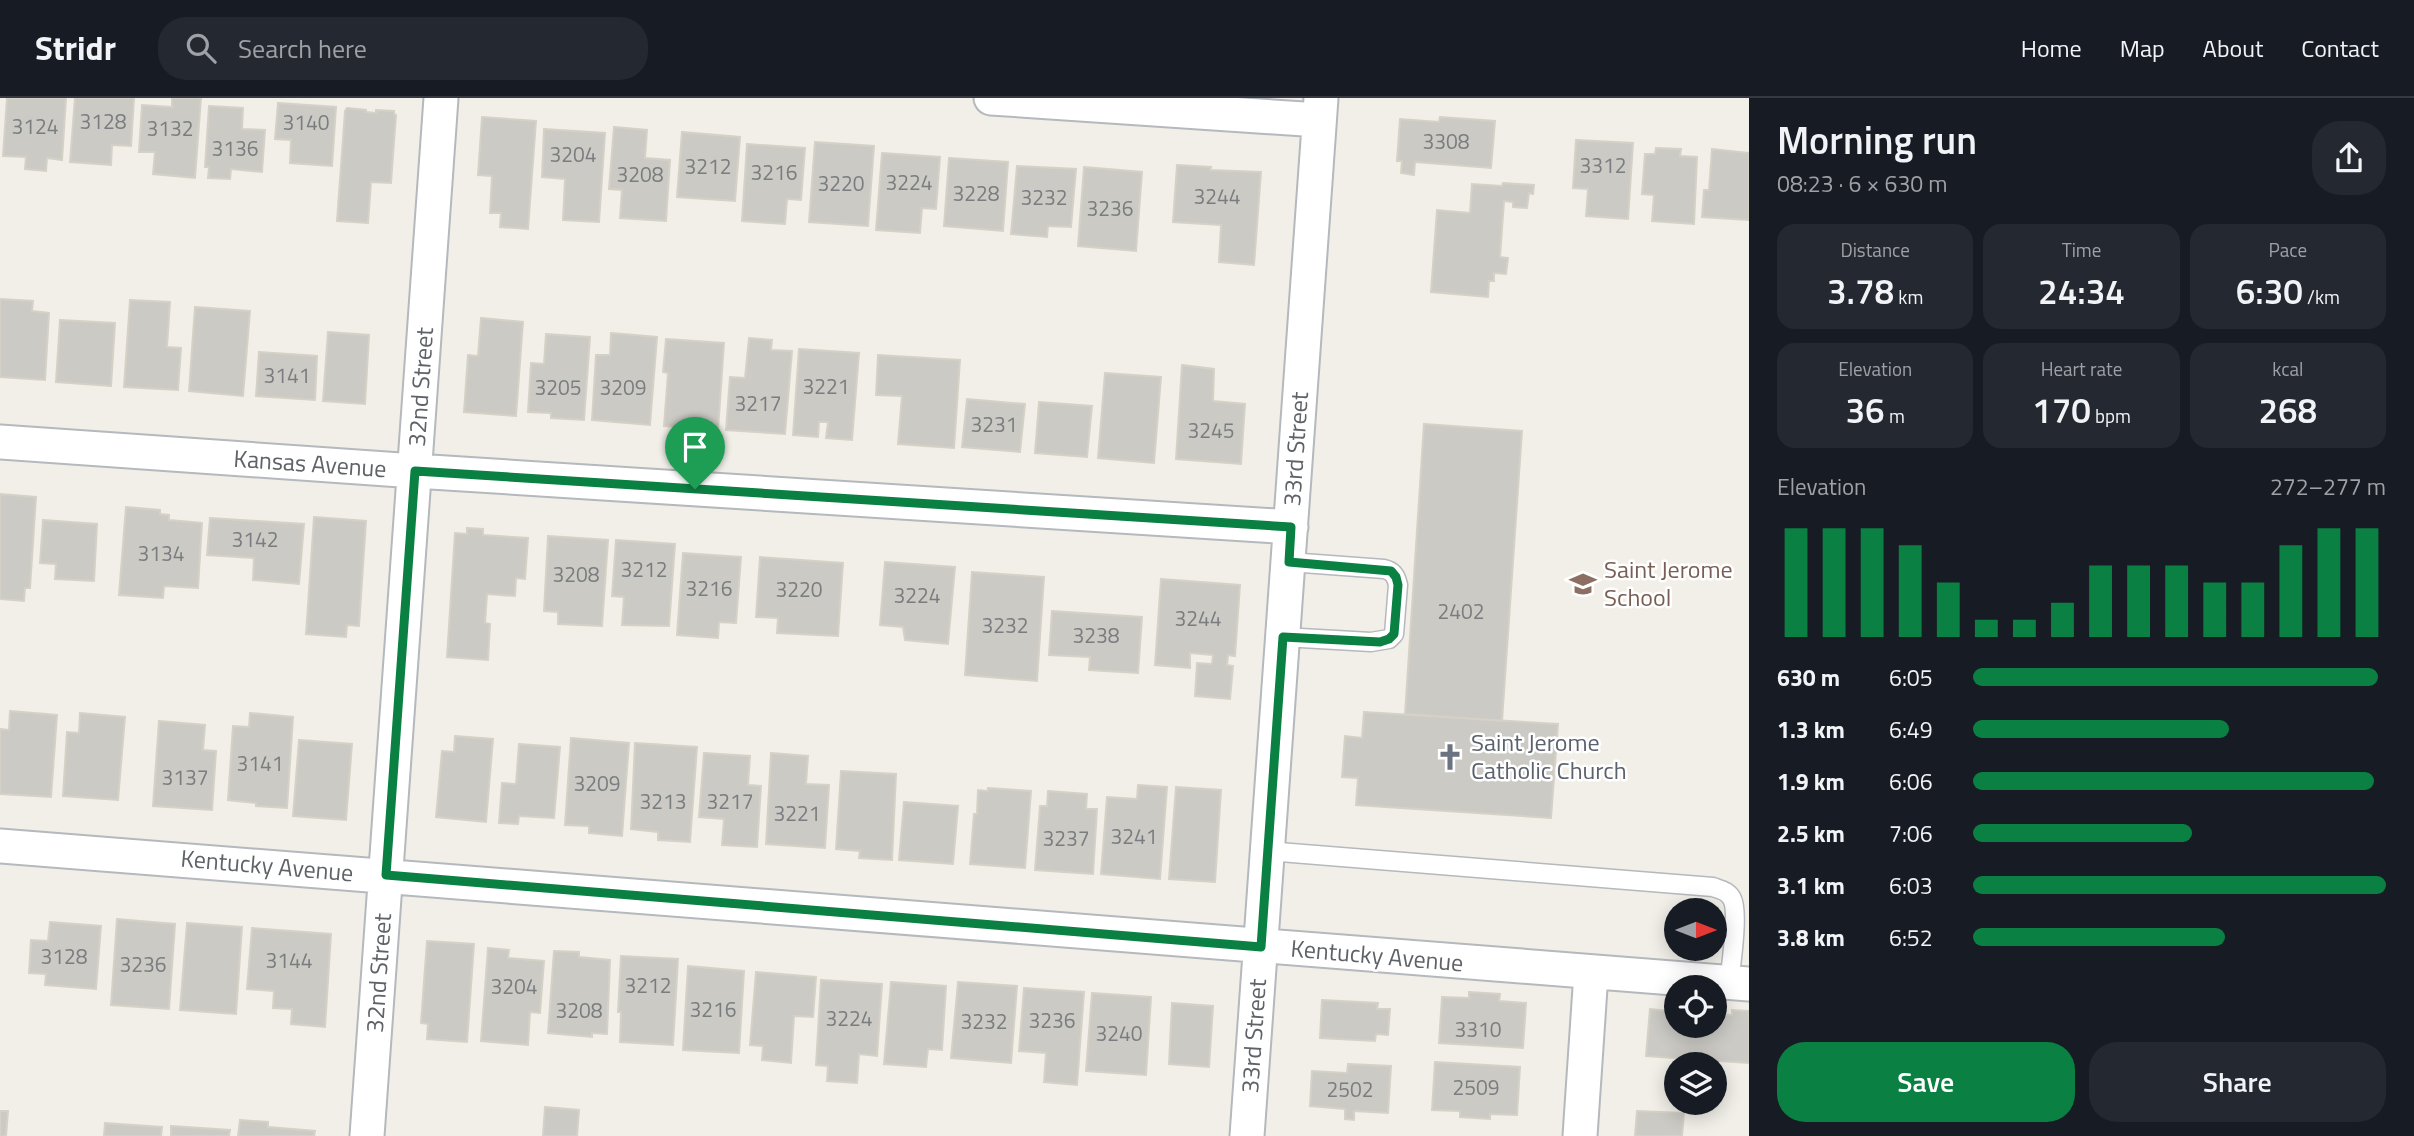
<!DOCTYPE html>
<meta charset="utf-8">
<style>
body{margin:0;font-family:"Titillium Web",sans-serif;background:#242831;color:#f1f3f6;height:100vh;display:flex;flex-direction:column;font-size:26px;white-space:nowrap}
*{box-sizing:border-box;margin:0}
p{font-size:23px;color:#9ea1a6}
.icon{flex:none;width:38px;height:38px;fill:none;stroke:currentColor;stroke-width:2;stroke-linecap:round;stroke-linejoin:round}
.map{position:relative;flex:1;overflow:hidden}
.details{display:flex;flex-direction:column;background:#171b24;width:665px}
.details>*{flex:none}
.needle{width:46px;rotate:90deg}
.buttons{position:absolute;left:1664px;top:800px;display:grid;gap:14px}
.buttons a{display:grid;place-items:center;width:63px;height:63px;border-radius:50%;background:#171b24;box-shadow:0 4px 18px #0003;font-size:35px}
.pin{position:absolute;display:grid;place-items:center;width:60px;height:60px;color:#fff;margin:-72px -30px;border-radius:50% 50% 50% 0;rotate:-45deg;box-shadow:0 0 7px #0007}
.pin .icon{rotate:45deg}
.round{display:grid;place-items:center;flex:none;width:74px;height:74px;border-radius:28px;background:#242831}
.overview{display:flex;align-items:center;justify-content:space-between;height:119px;padding:0 28px}
h1{font-size:38px;font-weight:600;line-height:52px}
.metrics{display:grid;grid-template-columns:repeat(3,1fr);gap:10px;height:119px;padding:7px 28px}
.metrics div{display:grid;align-content:center;border-radius:18px;background:#242831;text-align:center}
.metrics b{font-size:35px;font-weight:600}
.metrics small{font-size:19px;font-weight:400}
.metrics p{font-size:19px}
.chart{height:196px;padding:14px 28px}
.chart p{display:flex;justify-content:space-between}
.chart svg{width:100%;height:126px;margin-top:7px;stroke:#0b8043;stroke-width:6}
.primary-button{display:flex;gap:14px;margin-top:auto;padding:14px 28px}
.primary-button a{flex:1;height:80px;border-radius:28px;background:#0b8043;color:#fff;font-size:28px;font-weight:600;line-height:80px;text-align:center}
.primary-button a+a{background:#242831;color:#f1f3f6}
ul{padding:0 28px;list-style:none;font-size:23px}
li{display:grid;grid-template-columns:112px 84px 1fr;align-items:center;height:52px}
li i{height:18px;border-radius:9px;background:#0b8043}
header{display:flex;align-items:center;gap:42px;box-sizing:border-box;height:98px;padding:0 35px;background:#171b24;border-bottom:2px solid #363941}
header strong{font-size:33px}
nav{display:flex;gap:38px;margin-inline-start:auto;font-size:24px}
.search{width:490px;height:63px;background:#242831;display:flex;align-items:center;gap:18px;box-sizing:border-box;padding:0 24px;border-radius:28px;color:#9ea1a6;font-size:26px}
main{display:flex;flex:1;min-height:0}
.map>svg:first-child{display:block}
.building{fill:#cccac5;stroke:#d6d1c6;stroke-width:2}
.lines{fill:none;stroke-linecap:round;stroke-linejoin:round}
.lane-casing{stroke:#b5b8bc;stroke-width:21}
.street-casing{stroke:#b5b8bc;stroke-width:37}
.lane{stroke:#fff;stroke-width:18}
.street{stroke:#fff;stroke-width:33}
.route-casing{stroke:#fff;stroke-width:14}
.route{stroke:#0b8043;stroke-width:9}
.labels{text-anchor:middle;stroke-width:5;stroke-linejoin:round;paint-order:stroke}
.number-label{font-size:21px;fill:#7a7d7f}
.street-label{font-size:24px;fill:#5f6368;stroke:#fff}
.education-label{font-size:24px;fill:#785e54;stroke:#fff;text-anchor:start}
.worship-label{font-size:24px;fill:#5b616d;stroke:#fff;text-anchor:start}
</style>
<header>
<strong>Stridr</strong>
<div class="search"><svg class="icon" aria-label="search" viewBox="0 0 24 24"><circle cx="10" cy="10" r="6"/><path d="M15 15l6 6"/></svg>Search here</div>
<nav><a>Home</a><a>Map</a><a>About</a><a>Contact</a></nav>
</header>
<main>
<div class="map">
<svg width="1749" height="1038" viewBox="0 0 1749 1038">
<rect width="100%" height="100%" fill="#f1efe8"/>
<path class="building" d="M7,0H66L62,62L47,60L46,73L25,71L26,59L3,58Z
M75,0H134L131,48L112,47L111,67L70,64Z
M172,0H201L195,80L153,76L155,54H139L142,7L172,9Z
M278,5L336,9L332,68L290,65L291,42L275,41Z
M209,8L243,10L242,31L265,32L262,74L231,71L230,81L208,80L209,69H205Z
M347,10L366,12V14L376,15V12L394,13V16L396,17L391,85L371,84L368,125L337,123L345,13Z
M482,19L536,23L528,131L500,129L501,115H490L492,78L478,77Z
M1440,19L1495,23L1491,70L1415,64L1414,77L1401,75L1402,63H1397L1400,21L1439,24Z
M614,29L647,32L645,60L670,62L666,123L620,120L622,92L609,91Z
M544,31L605,35L599,124L563,122L565,81L542,79Z
M682,34L740,39L735,103L677,99Z
M1576,42L1633,45L1628,121L1586,118L1588,91L1573,90Z
M815,44L874,48L868,128L809,124Z
M747,46L805,50L801,102L787,101L785,126L742,123Z
M1656,50L1681,51L1680,58L1697,59L1694,126L1652,123L1654,97L1642,96L1645,56H1655Z
M1712,51L1749,55V122L1702,119L1704,92H1709Z
M882,55L940,59L936,111L922,110L920,135L876,132Z
M949,60L1008,64L1003,133L944,128Z
M1177,67L1211,69L1210,72L1261,74L1254,167L1219,164L1221,127L1173,124Z
M1017,68L1076,71L1071,129L1048,128L1047,139L1011,136Z
M1084,69L1142,74L1136,153L1078,148Z
M1503,85L1534,87L1533,96L1529,95L1527,110L1513,109V104L1504,103L1500,159L1508,160L1506,176L1494,175V183H1489L1488,199L1431,194L1437,112L1470,115L1472,86L1502,88Z
M0,201L33,203L32,213L49,215L45,282L0,279Z
M130,202L170,204L167,249L181,250L178,292L124,289Z
M195,209L250,213L243,298L189,293Z
M481,220L523,224L516,318L464,314L468,257L478,258Z
M60,222L115,225L111,288L56,284Z
M328,234L369,237L365,306L323,303Z
M611,235L657,239L650,327L592,322L596,257H610Z
M546,236L590,239L584,322L551,320V315L528,314L531,265L544,266Z
M749,240L772,242L771,252L792,253L785,336L726,332L730,279L745,280Z
M666,241L724,245L718,332L664,328L668,275L663,274Z
M799,251L859,255L852,342L826,340L828,324H819L818,339L793,337Z
M259,254L317,258L315,302L256,298Z
M878,257L960,262L954,350L898,346L902,298L876,297Z
M1182,267L1214,271L1213,303L1245,306L1241,366L1176,361Z
M1105,275L1161,279L1154,365L1098,360Z
M967,301L1025,306L1020,354L962,349Z
M1039,304L1092,308L1087,359L1035,355Z
M1424,326L1522,333L1502,623L1405,616Z
M0,396L36,399L30,490H25L24,503L0,501Z
M126,409L160,412V416L169,417V422L202,425L198,490L164,488L163,500L119,497Z
M314,419L366,423L359,528L347,527L346,539L306,536Z
M210,420L304,426L299,486L253,482L254,460L207,457Z
M43,422L97,426L94,483L55,481L56,466L40,465Z
M467,430L483,431V437L528,440L525,481L516,480L515,498L487,496L485,525L490,526L488,562L447,559L455,435L467,436Z
M548,438L608,442L602,528L558,526V514L544,513Z
M616,442L675,446L669,528L622,527L624,499L612,498Z
M683,455L741,459L736,525L719,524L718,540L677,537Z
M760,459L843,465L838,538L777,535L778,520L756,519Z
M885,464L955,469L948,546L905,542L903,529L880,527Z
M972,474L1044,479L1037,583L965,577Z
M1161,481L1240,487L1235,558L1228,557L1227,567L1233,568L1230,601L1195,598L1197,565L1212,566L1213,557L1190,555V570L1155,567Z
M1052,513L1142,519L1138,575L1089,572L1090,559L1049,557Z
M10,613L57,617L51,699L0,696V631L9,632Z
M1364,614L1558,626L1551,720L1356,707L1358,680L1342,679L1345,638L1362,640Z
M80,615L125,619L118,702L63,698L67,634L79,635Z
M250,615L293,619L287,710L256,708V705L228,702L233,628L249,629Z
M159,623L205,627L203,652L216,653L212,712L153,708Z
M455,638L493,641L486,724L436,719L442,653L454,654Z
M571,640L629,645L622,738L589,735V728L565,727Z
M299,642L352,646L346,722L293,718Z
M635,645L697,649L690,744L658,742V734L631,731Z
M519,646L560,649L554,720L519,718L518,726L499,725L502,685L516,686Z
M704,655L750,658L748,687L761,688L757,749L722,747L724,721L699,719Z
M771,655L808,658L806,686L829,687L825,750L766,746Z
M841,673L896,676L892,762L859,760L860,753L836,751Z
M1138,687L1167,689L1160,781L1101,776L1107,699L1137,701Z
M1176,689L1221,692L1215,784L1169,781Z
M988,690L1031,693L1025,770L970,766L974,716H977L978,692L988,693Z
M1048,693L1087,696L1086,711H1097L1093,776L1035,772L1040,708H1047Z
M904,704L958,708L953,766L899,762Z
M117,821L175,826L169,911L111,907Z
M50,824L101,828L96,891L45,887L46,876L29,875L31,842L48,843Z
M187,825L242,829L236,916L180,912Z
M252,830L331,836L325,929L291,926L292,911L273,910L274,893L247,891Z
M427,843L474,846L467,944L427,941L428,926L421,925Z
M488,850L509,852L508,860L544,863L540,915L530,914L528,947L481,943Z
M554,853L579,854V859L610,862L607,936L592,935V939L548,935Z
M621,858L678,861L673,947L620,944L621,914H618Z
M688,868L744,873L739,955L683,952Z
M756,874L816,879L813,919L794,918L791,965L762,962L763,948L750,947Z
M821,882L882,886L877,958L859,956L857,985L827,983L828,968L816,967Z
M891,884L946,888L942,952L928,951L926,969L884,966Z
M958,884L1017,888L1011,965L951,960Z
M1024,890L1084,894L1077,987L1044,984L1046,955L1019,953Z
M1469,894L1500,896L1499,903L1526,905L1523,950L1439,945L1442,899L1469,900Z
M1092,895L1151,899L1146,977L1086,973Z
M1322,902L1378,905L1377,911H1390L1388,937L1376,936L1375,943L1320,940Z
M1172,905L1213,908L1209,969L1169,966Z
M1650,911L1676,914V928H1715V916L1732,917V912L1749,913V965L1646,958Z
M1435,964L1520,969L1517,1017L1490,1016V1021L1460,1019V1013L1432,1012Z
M1348,966L1391,968L1388,1015L1354,1013V1022L1345,1021V1011L1310,1008L1312,973L1347,975Z
M545,1009L579,1012L577,1038H543Z
M0,1013H8L6,1038H0Z
M1637,1013L1684,1015L1682,1038H1635Z
M240,1022L268,1024V1029L315,1033L314,1038H238Z
M105,1025L162,1029L161,1038H104Z
M171,1028L230,1032L229,1038H171Z"/>
<g class="lines">
<defs>
<path id="lane" d="M1283,539L1371,544L1389,541L1394,536L1398,487C1396,478 1393,473 1384,471L1289,464
M1268,753L1713,789C1721,792 1728,793 1732,801C1739,813 1731,868 1729,885"/>
<path id="street" d="M991,0L1319,22
M0,344L415,373L1291,429
M0,748L1749,886
M367,1038L441,0
M1247,1038L1321,0
M1580,1038L1591,875"/>
</defs>
<use href="#lane" class="lane-casing"/>
<use href="#street" class="street-casing"/>
<use href="#lane" class="lane"/>
<use href="#street" class="street"/>
</g>
<g class="lines">
<defs>
<path id="route" d="M415,373L1291,429L1289,464L1391,473L1396,479L1398,487L1394,536L1389,541L1380,544L1283,539L1261,849L386,777Z"/>
</defs>
<use href="#route" class="route-casing"/>
<use href="#route" class="route"/>
</g>
<defs>
<symbol id="school-bare" viewBox="-9 -9 18 18"><path d="M0-5L7-2L0 1L-7-2ZM-4 1L0 2.5L4 1V4Q0 6-4 4Z" fill="#8d6e63" stroke="#fff" stroke-width="2.5" paint-order="stroke"/></symbol>
<symbol id="church-bare" viewBox="-9 -9 18 18"><path d="M-1.2-6h2.4v3.5h3.3v2.4h-3.3V6h-2.4V-.1h-3.3v-2.4h3.3Z" fill="#6b7280" stroke="#fff" stroke-width="2.5" paint-order="stroke"/></symbol>
</defs>
<g fill-rule="evenodd">
<use href="#school-bare" x="1564" y="467" width="38" height="38"/>
<use href="#church-bare" x="1431" y="640" width="38" height="38"/>
</g>
<g class="labels">
<g class="number-label">
<text x="103" y="31">3128</text>
<text x="306" y="32">3140</text>
<text x="35" y="36">3124</text>
<text x="170" y="38">3132</text>
<text x="1446" y="51">3308</text>
<text x="235" y="58">3136</text>
<text x="573" y="64">3204</text>
<text x="1603" y="75">3312</text>
<text x="708" y="76">3212</text>
<text x="774" y="82">3216</text>
<text x="640" y="84">3208</text>
<text x="909" y="92">3224</text>
<text x="841" y="93">3220</text>
<text x="976" y="103">3228</text>
<text x="1217" y="106">3244</text>
<text x="1044" y="107">3232</text>
<text x="1110" y="118">3236</text>
<text x="287" y="285">3141</text>
<text x="826" y="296">3221</text>
<text x="558" y="297">3205</text>
<text x="623" y="297">3209</text>
<text x="758" y="313">3217</text>
<text x="994" y="334">3231</text>
<text x="1211" y="340">3245</text>
<text x="255" y="449">3142</text>
<text x="161" y="463">3134</text>
<text x="644" y="479">3212</text>
<text x="576" y="484">3208</text>
<text x="709" y="498">3216</text>
<text x="799" y="499">3220</text>
<text x="917" y="505">3224</text>
<text x="1461" y="521">2402</text>
<text x="1198" y="528">3244</text>
<text x="1005" y="535">3232</text>
<text x="1096" y="545">3238</text>
<text x="260" y="673">3141</text>
<text x="185" y="687">3137</text>
<text x="597" y="693">3209</text>
<text x="663" y="711">3213</text>
<text x="730" y="711">3217</text>
<text x="797" y="723">3221</text>
<text x="1134" y="746">3241</text>
<text x="1066" y="748">3237</text>
<text x="64" y="866">3128</text>
<text x="289" y="870">3144</text>
<text x="143" y="874">3236</text>
<text x="648" y="895">3212</text>
<text x="514" y="896">3204</text>
<text x="713" y="919">3216</text>
<text x="579" y="920">3208</text>
<text x="849" y="928">3224</text>
<text x="1052" y="930">3236</text>
<text x="984" y="931">3232</text>
<text x="1478" y="939">3310</text>
<text x="1119" y="943">3240</text>
<text x="1476" y="997">2509</text>
<text x="1350" y="999">2502</text>
</g>
<g class="street-label">
<text transform="translate(421 289) rotate(-86)" y="8">32nd Street</text>
<text transform="translate(1296 351) rotate(-86)" y="8">33rd Street</text>
<text transform="translate(310 366) rotate(4)" y="8">Kansas Avenue</text>
<text transform="translate(267 768) rotate(5)" y="8">Kentucky Avenue</text>
<text transform="translate(1377 858) rotate(5)" y="8">Kentucky Avenue</text>
<text transform="translate(379 875) rotate(-86)" y="8">32nd Street</text>
<text transform="translate(1254 938) rotate(-86)" y="8">33rd Street</text>
</g>
<g class="education-label">
<text x="1604" y="480">Saint Jerome<tspan x="1604" dy="28">School</tspan></text>
</g>
<g class="worship-label">
<text x="1471" y="653">Saint Jerome<tspan x="1471" dy="28">Catholic Church</tspan></text>
</g>
</g>
</svg>
<div class="buttons">
<a><svg class="needle" viewBox="-14 -14 28 28"><path d="M0-13l5 13h-10z" fill="#e53935"/><path d="M0 13l5-13h-10z" fill="#9ea1a6"/></svg></a>
<a><svg class="icon" aria-label="locate" viewBox="0 0 24 24"><circle cx="12" cy="12" r="6"/><path d="M12 2v4M12 18v4M2 12h4M18 12h4"/></svg></a>
<a><svg class="icon" aria-label="layers" viewBox="0 0 24 24"><path d="M12 4l9 5-9 5-9-5zM3 14l9 5 9-5"/></svg></a>
</div>
<div class="pin" style="left:695px;top:391px;background:#1e9e55"><svg class="icon" aria-label="arrive" viewBox="0 0 24 24"><path d="M6 21V4h12l-3 4 3 4H6"/></svg></div>
</div>
<section class="details">
<div class="overview"><div><h1>Morning run</h1><p>08:23 · 6 × 630 m</p></div><a class="round"><svg class="icon" aria-label="share" viewBox="0 0 24 24"><path d="M12 15V3M7 8l5-5 5 5M5 13v7h14v-7"/></svg></a></div>
<div class="metrics">
<div><p>Distance</p><b>3.78<small> km</small></b></div>
<div><p>Time</p><b>24:34</b></div>
<div><p>Pace</p><b>6:30<small> /km</small></b></div>
</div>
<div class="metrics">
<div><p>Elevation</p><b>36<small> m</small></b></div>
<div><p>Heart rate</p><b>170<small> bpm</small></b></div>
<div><p>kcal</p><b>268</b></div>
</div>
<div class="chart"><p><span>Elevation</span>272–277 m</p>
<svg viewBox="0 0 160 44" preserveAspectRatio="none"><path d="M5 44V6M15 44V6M25 44V6M35 44V12M45 44V25M55 44V38M65 44V38M75 44V32M85 44V19M95 44V19M105 44V19M115 44V25M125 44V25M135 44V12M145 44V6M155 44V6"/></svg>
</div>
<ul>
<li><b>630 m</b>6:05<i style="width:98%"></i></li>
<li><b>1.3 km</b>6:49<i style="width:62%"></i></li>
<li><b>1.9 km</b>6:06<i style="width:97%"></i></li>
<li><b>2.5 km</b>7:06<i style="width:53%"></i></li>
<li><b>3.1 km</b>6:03<i style="width:100%"></i></li>
<li><b>3.8 km</b>6:52<i style="width:61%"></i></li>
</ul>
<div class="primary-button"><a>Save</a><a>Share</a></div>
</section>
</main>
